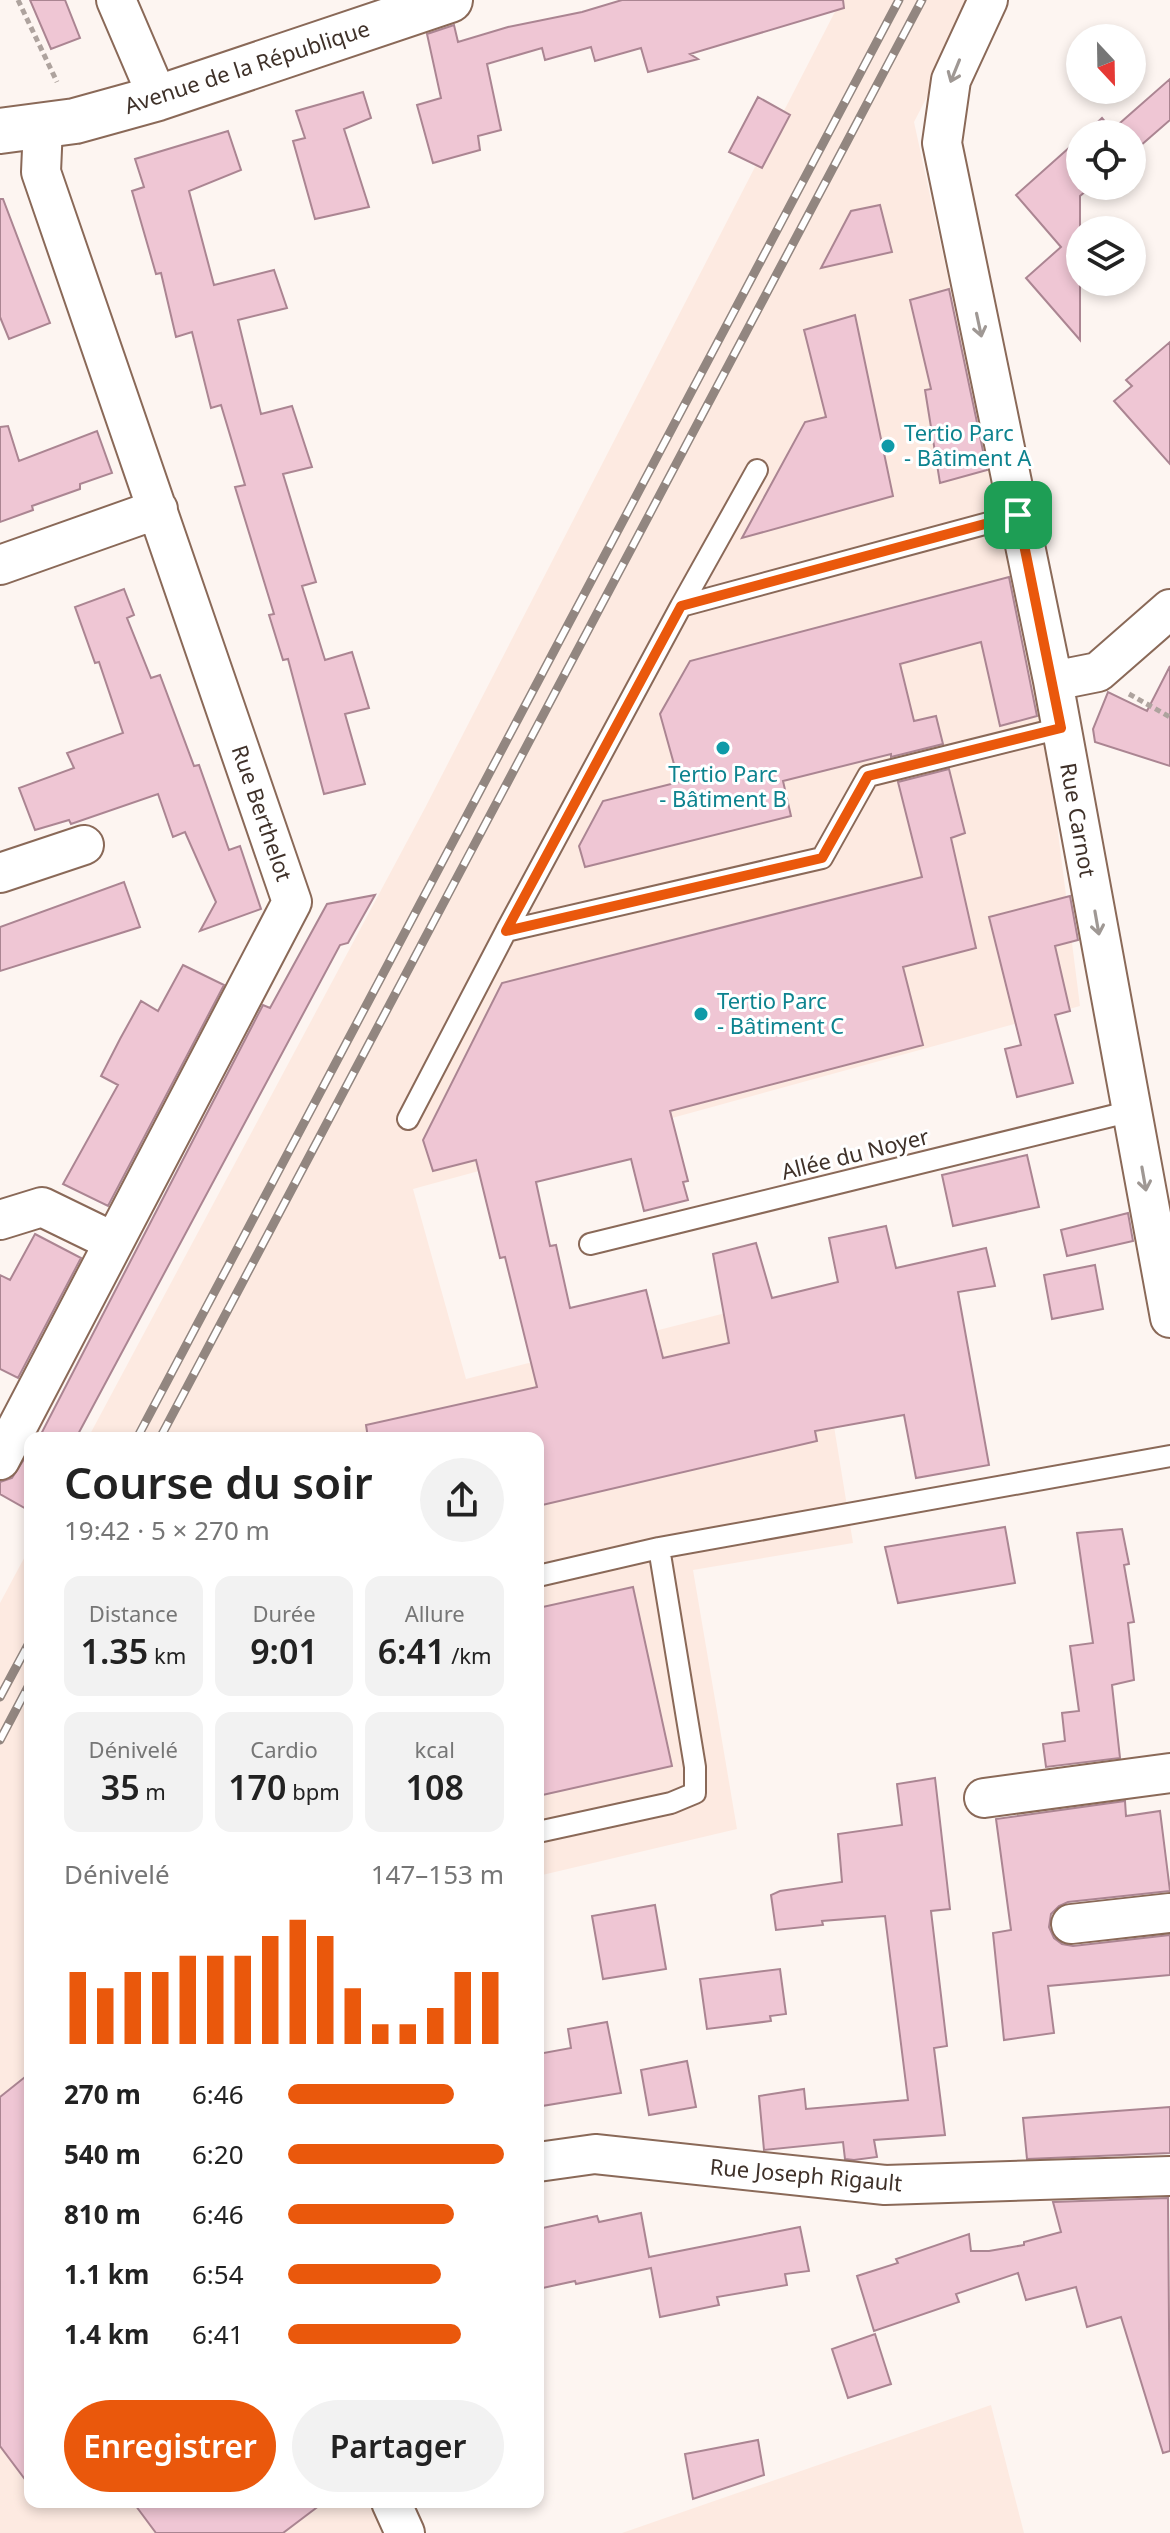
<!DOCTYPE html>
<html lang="fr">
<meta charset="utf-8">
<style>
body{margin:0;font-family:"Noto Sans",sans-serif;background:#f2f2f2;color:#222;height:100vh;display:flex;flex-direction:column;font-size:30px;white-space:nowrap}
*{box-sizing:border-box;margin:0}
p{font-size:26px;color:#767676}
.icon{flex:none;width:44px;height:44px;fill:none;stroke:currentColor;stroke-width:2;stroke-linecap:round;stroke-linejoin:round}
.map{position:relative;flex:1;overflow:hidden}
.side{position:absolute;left:24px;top:1432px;width:520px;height:1076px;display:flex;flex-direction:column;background:#fff;border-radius:16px;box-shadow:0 4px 12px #0003}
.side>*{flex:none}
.needle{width:52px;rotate:158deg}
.buttons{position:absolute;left:1066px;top:24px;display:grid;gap:16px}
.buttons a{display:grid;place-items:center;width:80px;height:80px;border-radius:50%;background:#fff;box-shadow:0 4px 12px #0003;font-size:40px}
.pin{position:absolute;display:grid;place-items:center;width:68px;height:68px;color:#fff;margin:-34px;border-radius:16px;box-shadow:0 4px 12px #0006}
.round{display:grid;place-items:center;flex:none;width:84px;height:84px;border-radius:42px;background:#f2f2f2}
.summary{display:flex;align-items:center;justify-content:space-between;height:136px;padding:0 40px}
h1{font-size:44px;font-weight:600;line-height:60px}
.metrics{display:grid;grid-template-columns:repeat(3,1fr);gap:12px;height:136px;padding:8px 40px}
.metrics div{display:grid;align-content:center;border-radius:16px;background:#f2f2f2;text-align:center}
.metrics b{font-size:34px;font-weight:600}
.metrics small{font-size:22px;font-weight:400}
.metrics p{font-size:22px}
.chart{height:224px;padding:16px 40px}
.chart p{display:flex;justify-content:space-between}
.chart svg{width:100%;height:144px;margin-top:8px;stroke:#ea580c;stroke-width:6}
.button{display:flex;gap:16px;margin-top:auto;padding:16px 40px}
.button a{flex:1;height:92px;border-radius:48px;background:#ea580c;color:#fff;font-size:32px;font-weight:600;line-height:92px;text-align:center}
.button a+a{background:#f2f2f2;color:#222}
ul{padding:0 40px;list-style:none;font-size:26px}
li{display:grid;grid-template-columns:128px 96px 1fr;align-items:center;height:60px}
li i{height:20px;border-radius:10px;background:#ea580c}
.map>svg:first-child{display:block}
.built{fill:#fdeae1}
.building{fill:#efc6d4;stroke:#ab8592;stroke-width:2}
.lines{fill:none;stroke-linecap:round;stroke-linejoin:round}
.service-casing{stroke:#8a6958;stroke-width:24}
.minor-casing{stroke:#8a6958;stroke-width:42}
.secondary-casing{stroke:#8a6958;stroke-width:48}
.path{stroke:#aea39e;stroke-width:5;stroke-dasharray:6 4;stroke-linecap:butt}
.service{stroke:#fff;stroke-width:20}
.minor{stroke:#fff;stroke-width:38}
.secondary{stroke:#fff;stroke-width:44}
.rail-casing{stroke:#928680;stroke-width:9}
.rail{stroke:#fff;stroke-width:6;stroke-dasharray:18;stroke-linecap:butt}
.oneway{stroke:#9f9894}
.route-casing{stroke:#fff;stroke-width:16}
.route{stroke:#ea580c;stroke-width:10}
.culture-dot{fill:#0f9aa8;stroke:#fff;stroke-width:3}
.labels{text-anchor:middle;stroke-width:6;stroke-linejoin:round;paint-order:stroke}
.street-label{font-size:22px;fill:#3f3129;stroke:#fff}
.culture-label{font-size:22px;fill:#0d838f;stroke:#fff;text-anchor:start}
</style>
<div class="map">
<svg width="1170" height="2533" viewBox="0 0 1170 2533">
<rect width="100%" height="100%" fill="#fdf5f1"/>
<path class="built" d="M841,0H977L914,122L1043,714L1080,1006L413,1189L466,1379L812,1291L853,1543L693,1570L737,1829L538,1876V1438H88L425,808Z
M30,1547V2502H409L424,2533H0V1603Z
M991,2405L1024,2533H622Z"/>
<path class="building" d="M30,0H65L80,38L51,49Z
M622,0H843L844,8L690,54L698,59L648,72L641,48L595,61L591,47L545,60L542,48L487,64L501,130L478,136L480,150L433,163L417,105L441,98L427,34L454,25L458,42L508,27L582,12Z
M1170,79V120L1132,153V134H1085L1102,118L1112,130Z
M363,92L371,118L344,129L369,207L315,219L293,141L305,138L296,111Z
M758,97L790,115L762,168L729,152Z
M228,131L241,170L189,191L214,285L274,270L287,308L238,320L261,414L292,406L312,467L283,474L316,582L302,586L325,660L352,652L369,708L345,714L365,784L324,794L288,659L283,660L269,615L274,614L235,487L245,485L221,405L211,408L192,332L176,337L161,273L156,274L132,191L144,187L135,159Z
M1080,138V186H1092L1080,196V340L1026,278L1061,247L1016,195Z
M0,199H3L50,323L9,339L0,317Z
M880,205L892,252L821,268L851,211Z
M949,289L987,470L940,483L925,390L931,389L910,300Z
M855,315L893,496L742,538L805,422L826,417L804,330Z
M1170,342V464L1114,401L1132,386L1126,380Z
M8,426L19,461L97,431L112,473L80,484V489L32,506L33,510L0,522V427Z
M1009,577L1037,716L1000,726L981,642L900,664L914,721L936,716L943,744L891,757V754L783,781L791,816L585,867L579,846L603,801L679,782L660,714L690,661Z
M124,589L134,615L127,618L151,678L160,675L194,766L199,765L229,850L240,846L261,909L200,931L216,902L185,832L173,837L158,794L71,824L69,820L35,830L19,788L74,768L67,753L123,733L99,662L95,663L75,607Z
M1170,666V766L1095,742L1093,729L1108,692L1147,711Z
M949,769L965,833L951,838L976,948L903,967L923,1045L670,1111L688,1181L683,1182L688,1200L644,1211L631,1159L536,1182L550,1246L556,1245L570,1308L646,1290L663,1358L729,1343L713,1254L756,1243L772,1298L838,1282L829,1238L886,1226L896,1268L986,1248L995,1286L958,1292L989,1465L916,1478L904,1415L815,1431L817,1441L538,1506V1438H368L366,1425L537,1387L505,1257L500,1258L476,1160L433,1171L423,1140L502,983L922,877L898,782Z
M124,882L140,927L0,971V927Z
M375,895L348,943L340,945L76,1438H39L263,1005L270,1008L327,904Z
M1070,896L1078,940L1055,946L1070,1011L1055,1015L1073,1083L1017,1097L1005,1049L1021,1045L989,917Z
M183,965L224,985L108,1206L63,1184L118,1085L101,1076L120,1039L141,1001L158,1011Z
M1027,1155L1039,1207L953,1226L942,1175Z
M1128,1213L1133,1241L1067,1256L1061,1230Z
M35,1234L81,1258L18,1378L0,1369V1275L10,1280Z
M1095,1265L1103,1309L1052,1319L1044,1275Z
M30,1450V1511L0,1494V1482L12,1478Z
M1005,1527L1015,1583L898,1603L885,1547Z
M1122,1529L1129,1564L1124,1565L1134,1622L1128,1623L1134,1680L1112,1685L1120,1758L1046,1767L1043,1744L1065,1741L1062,1713L1079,1711L1070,1646L1093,1643L1077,1533Z
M633,1587L672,1766L538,1796V1608Z
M935,1778L950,1909L931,1911L947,2046L934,2048L945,2135L874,2140L877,2157L854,2160L845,2159L843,2142L764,2150L759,2096L804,2089L806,2109L908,2100L885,1916L822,1921L823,1925L776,1930L771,1895L780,1891L842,1882L838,1834L902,1825L897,1784Z
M1125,1801L1126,1816L1160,1811L1170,1891L1068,1902L1059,1906L1051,1914L1049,1927L1054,1938L1062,1944L1073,1946L1170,1935V1975L1048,1986L1054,2033L1004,2040L993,1933L1011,1930L996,1819Z
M655,1905L666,1969L603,1979L592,1916Z
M780,1969L786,2014L770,2016L771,2021L707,2029L700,1979Z
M607,2022L621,2093L542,2106L538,2054L571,2048L568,2029Z
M687,2061L696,2107L649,2115L641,2070Z
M30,2073V2486L0,2446V2097Z
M1170,2107V2153L1027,2159L1023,2118Z
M1168,2198L1170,2451L1163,2453L1121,2317L1087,2327L1076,2287L1026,2300L1018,2273L956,2294L959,2302L874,2331L857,2276L898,2263L896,2259L969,2234L971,2251H989L1024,2245V2242L1061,2232L1053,2202Z
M641,2213L649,2257L800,2227L809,2271L785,2274L787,2285L717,2297L719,2305L660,2317L651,2268L576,2284L575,2281L538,2289V2229L597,2216L599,2222Z
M875,2334L891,2384L848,2398L832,2349Z
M758,2440L764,2475L693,2499L685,2454Z
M133,2502H324L283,2533H156Z"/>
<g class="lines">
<defs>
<path id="service" d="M1018,515L681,606L506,931L822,858L868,776L1061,728
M681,606L757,470
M408,1119L506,931
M590,1244L1132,1111
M538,1576L659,1548L1170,1456
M538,1832L671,1803L695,1793V1767L659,1548"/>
<path id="minor" d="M116,0L158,98
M988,0L951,80L942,143L1053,681L1170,1318
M0,565L158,509
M1053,681L1098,672L1170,609
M0,873L84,845
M0,1220L42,1207L114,1242
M0,1460L292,902L41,172L43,126
M984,1798L1170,1773
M1071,1924L1170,1913
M538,2162L595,2154L885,2185L1170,2176
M391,2502L405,2533"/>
<path id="secondary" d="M0,131L75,121L158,98L450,0"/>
</defs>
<use href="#service" class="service-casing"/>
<use href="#minor" class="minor-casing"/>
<use href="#secondary" class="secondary-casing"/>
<path class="path" d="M18,0L57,82
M1129,694L1170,717"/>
<use href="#service" class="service"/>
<use href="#minor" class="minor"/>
<use href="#secondary" class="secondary"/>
<defs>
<path id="rail" d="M137,1438L899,0
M160,1438L922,0
M0,1697L30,1641
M0,1740L30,1683"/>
</defs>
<use href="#rail" class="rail-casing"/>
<use href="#rail" class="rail"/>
</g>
<defs><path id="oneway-shaft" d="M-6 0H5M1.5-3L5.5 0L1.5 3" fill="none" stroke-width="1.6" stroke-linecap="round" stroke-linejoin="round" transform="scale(2)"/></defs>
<g class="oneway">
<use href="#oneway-shaft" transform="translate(955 71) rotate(112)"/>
<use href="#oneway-shaft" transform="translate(979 325) rotate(78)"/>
<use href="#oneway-shaft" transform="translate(1097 923) rotate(80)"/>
<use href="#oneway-shaft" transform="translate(1144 1179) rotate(80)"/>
</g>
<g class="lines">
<defs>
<path id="route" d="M1018,515L1061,728L868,776L822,858L506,931L681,606Z"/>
</defs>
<use href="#route" class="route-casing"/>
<use href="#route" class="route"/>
</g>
<g class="culture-dot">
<circle cx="888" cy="446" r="8"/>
<circle cx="723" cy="748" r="8"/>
<circle cx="701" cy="1014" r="8"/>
</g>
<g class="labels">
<g class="street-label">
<text transform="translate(247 67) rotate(-18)" y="8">Avenue de la République</text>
<text transform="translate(262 813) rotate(71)" y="8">Rue Berthelot</text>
<text transform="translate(1078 820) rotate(80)" y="8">Rue Carnot</text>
<text transform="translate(855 1154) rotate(-14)" y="8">Allée du Noyer</text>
<text transform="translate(806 2175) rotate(5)" y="8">Rue Joseph Rigault</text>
</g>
<g class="culture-label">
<text x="904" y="441">Tertio Parc<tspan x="904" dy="25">- Bâtiment A</tspan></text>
<text x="723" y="782" text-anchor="middle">Tertio Parc<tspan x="723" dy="25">- Bâtiment B</tspan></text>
<text x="717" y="1009">Tertio Parc<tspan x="717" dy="25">- Bâtiment C</tspan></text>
</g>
</g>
</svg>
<div class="buttons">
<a><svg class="needle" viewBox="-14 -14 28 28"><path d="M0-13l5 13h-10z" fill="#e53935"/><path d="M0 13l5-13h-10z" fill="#767676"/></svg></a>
<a><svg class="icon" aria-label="locate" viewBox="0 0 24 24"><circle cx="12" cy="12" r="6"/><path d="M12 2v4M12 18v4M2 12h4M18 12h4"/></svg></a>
<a><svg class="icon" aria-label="layers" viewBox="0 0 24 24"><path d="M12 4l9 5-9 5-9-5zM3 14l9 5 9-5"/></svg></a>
</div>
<div class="pin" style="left:1018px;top:515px;background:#1e9e55"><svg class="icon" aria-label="arrive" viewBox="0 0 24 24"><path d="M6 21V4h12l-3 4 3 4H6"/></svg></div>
<section class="side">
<div class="summary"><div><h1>Course du soir</h1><p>19:42 · 5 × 270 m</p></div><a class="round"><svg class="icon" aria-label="share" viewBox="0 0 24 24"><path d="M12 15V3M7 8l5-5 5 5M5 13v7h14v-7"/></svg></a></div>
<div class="metrics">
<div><p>Distance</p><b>1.35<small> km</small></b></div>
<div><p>Durée</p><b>9:01</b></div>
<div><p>Allure</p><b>6:41<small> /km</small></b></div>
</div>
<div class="metrics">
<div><p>Dénivelé</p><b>35<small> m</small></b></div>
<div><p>Cardio</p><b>170<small> bpm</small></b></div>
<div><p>kcal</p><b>108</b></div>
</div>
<div class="chart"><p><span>Dénivelé</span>147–153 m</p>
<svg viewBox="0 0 160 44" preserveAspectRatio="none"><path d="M5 44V22M15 44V27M25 44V22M35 44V22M45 44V17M55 44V17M65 44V17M75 44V11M85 44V6M95 44V11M105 44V27M115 44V38M125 44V38M135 44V33M145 44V22M155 44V22"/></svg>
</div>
<ul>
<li><b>270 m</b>6:46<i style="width:77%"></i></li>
<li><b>540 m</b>6:20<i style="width:100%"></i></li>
<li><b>810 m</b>6:46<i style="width:77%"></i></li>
<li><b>1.1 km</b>6:54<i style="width:71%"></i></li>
<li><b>1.4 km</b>6:41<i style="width:80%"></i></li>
</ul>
<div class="button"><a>Enregistrer</a><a>Partager</a></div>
</section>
</div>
